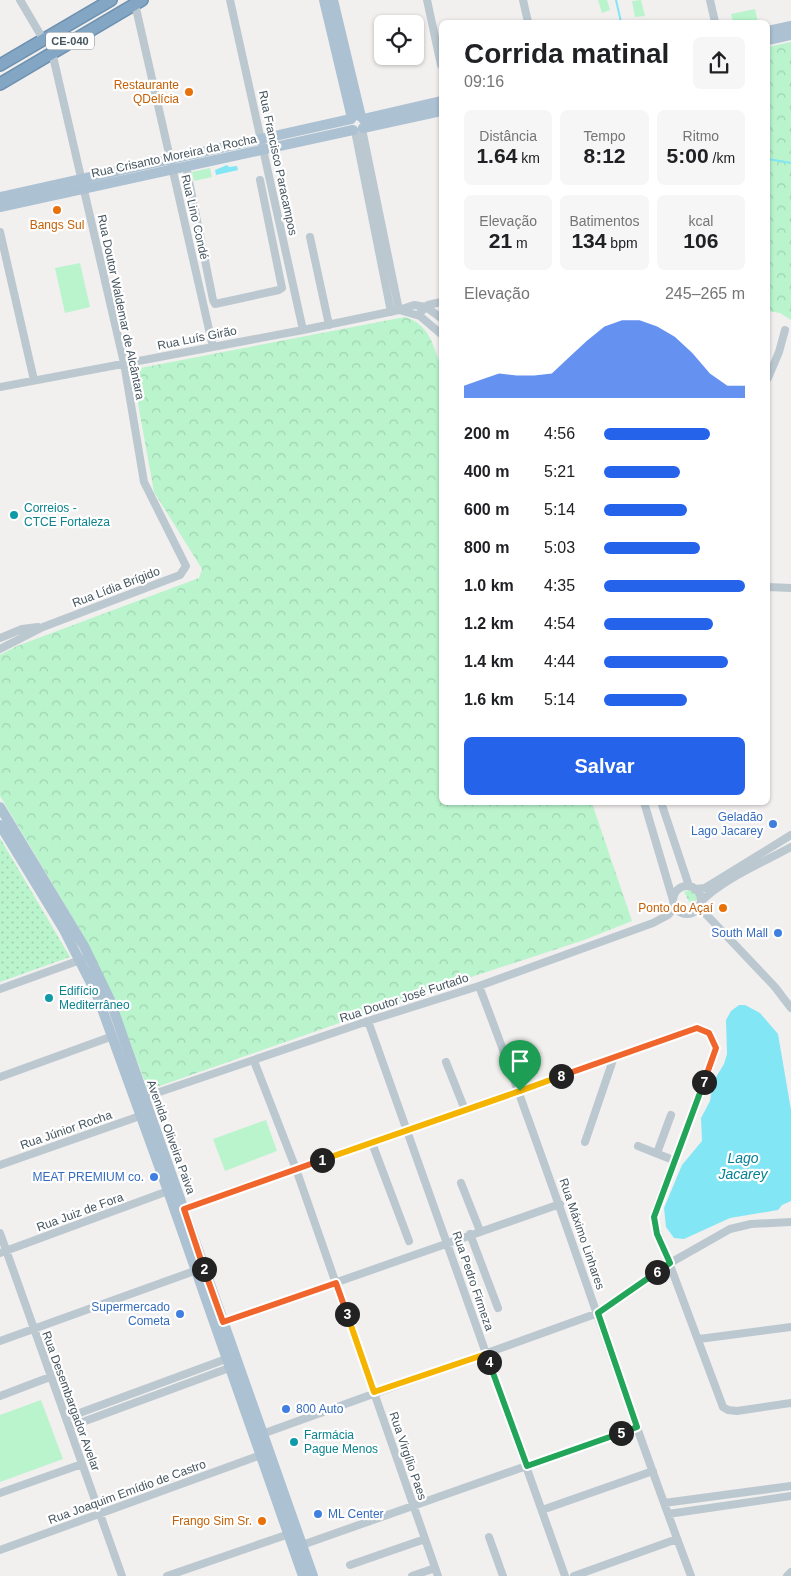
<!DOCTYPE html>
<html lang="pt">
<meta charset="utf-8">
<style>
body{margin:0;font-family:Arial,sans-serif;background:#f6f6f6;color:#202124;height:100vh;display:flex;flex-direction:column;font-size:19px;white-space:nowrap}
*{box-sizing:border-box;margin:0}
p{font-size:16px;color:#757577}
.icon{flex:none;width:28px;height:28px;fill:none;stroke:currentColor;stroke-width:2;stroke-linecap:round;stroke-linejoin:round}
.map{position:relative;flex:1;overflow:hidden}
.side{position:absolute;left:439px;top:20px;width:331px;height:785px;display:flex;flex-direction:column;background:#fff;border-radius:8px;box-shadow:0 1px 4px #0004}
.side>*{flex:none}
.tools{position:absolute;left:374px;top:15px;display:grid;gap:10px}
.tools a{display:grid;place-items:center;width:50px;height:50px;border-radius:8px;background:#fff;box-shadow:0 1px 4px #0004;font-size:25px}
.pin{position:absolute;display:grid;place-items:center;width:42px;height:42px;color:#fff;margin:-51px -21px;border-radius:50% 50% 50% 0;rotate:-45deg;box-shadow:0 0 5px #0007}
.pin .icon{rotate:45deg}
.km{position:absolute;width:25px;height:25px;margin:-12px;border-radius:50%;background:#222;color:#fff;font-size:14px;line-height:25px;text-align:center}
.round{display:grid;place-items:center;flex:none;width:52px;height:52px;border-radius:8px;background:#f6f6f6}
.overview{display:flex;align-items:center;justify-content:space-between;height:85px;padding:0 25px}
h1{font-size:28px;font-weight:700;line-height:38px}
.figures{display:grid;grid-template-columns:repeat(3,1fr);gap:8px;height:85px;padding:5px 25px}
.figures div{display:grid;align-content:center;border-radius:8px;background:#f6f6f6;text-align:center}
.figures b{font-size:21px;font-weight:700}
.figures small{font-size:14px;font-weight:400}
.figures p{font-size:14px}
.chart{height:140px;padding:10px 25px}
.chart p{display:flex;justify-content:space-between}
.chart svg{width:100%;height:90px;margin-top:5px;fill:#2563eb;opacity:.7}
.cta{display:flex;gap:10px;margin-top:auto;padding:10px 25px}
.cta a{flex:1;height:58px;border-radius:8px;background:#2563eb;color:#fff;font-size:20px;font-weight:700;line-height:58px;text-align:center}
ul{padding:0 25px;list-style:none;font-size:16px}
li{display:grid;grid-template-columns:80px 60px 1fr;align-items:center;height:38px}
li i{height:12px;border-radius:6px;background:#2563eb}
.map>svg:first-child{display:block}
.grass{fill:url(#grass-dots)}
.forest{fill:url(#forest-crowns)}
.pitch{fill:#b9f4cc}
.water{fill:#82e6f5}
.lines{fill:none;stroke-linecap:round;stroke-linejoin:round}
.stream{stroke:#82e6f5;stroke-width:2}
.highway-casing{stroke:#6d91af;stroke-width:14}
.minor{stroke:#bbc8d0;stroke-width:8}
.major{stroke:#acc1d1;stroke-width:10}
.highway{stroke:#82a6c3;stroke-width:11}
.split-1-casing{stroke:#fff;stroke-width:10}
.split-2-casing{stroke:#fff;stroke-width:10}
.split-3-casing{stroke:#fff;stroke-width:10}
.split-4-casing{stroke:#fff;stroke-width:10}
.split-5-casing{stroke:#fff;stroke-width:10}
.split-6-casing{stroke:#fff;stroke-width:10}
.split-7-casing{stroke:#fff;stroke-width:10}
.split-8-casing{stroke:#fff;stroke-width:10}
.split-9-casing{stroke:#fff;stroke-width:10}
.split-1{stroke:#f5b400;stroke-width:6}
.split-2{stroke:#f0652b;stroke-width:6}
.split-3{stroke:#f0652b;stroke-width:6}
.split-4{stroke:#f5b400;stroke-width:6}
.split-5{stroke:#22a559;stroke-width:6}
.split-6{stroke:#22a559;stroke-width:6}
.split-7{stroke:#22a559;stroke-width:6}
.split-8{stroke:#f0652b;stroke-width:6}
.split-9{stroke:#f5b400;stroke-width:6}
.food-dot{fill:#e8710a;stroke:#fff;stroke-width:2}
.culture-dot{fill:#0f9aa8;stroke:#fff;stroke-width:2}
.shop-dot{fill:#3f7fe0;stroke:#fff;stroke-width:2}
.labels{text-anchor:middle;stroke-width:4.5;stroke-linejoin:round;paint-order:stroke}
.shield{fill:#fff;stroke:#7d888f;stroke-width:1}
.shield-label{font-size:11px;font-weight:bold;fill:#45555f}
.food-label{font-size:12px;fill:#c56008;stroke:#fff;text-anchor:end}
.street-label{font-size:12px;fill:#45555f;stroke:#fff}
.culture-label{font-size:12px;fill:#0d838f;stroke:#fff;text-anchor:start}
.shop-label{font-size:12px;fill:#366cbe;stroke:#fff;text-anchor:end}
.water-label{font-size:14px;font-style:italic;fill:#038296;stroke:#fff}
</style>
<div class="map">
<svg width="791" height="1576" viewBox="0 0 791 1576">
<defs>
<pattern id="grass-dots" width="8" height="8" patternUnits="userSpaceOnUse" patternTransform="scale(1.25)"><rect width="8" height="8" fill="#b9f4cc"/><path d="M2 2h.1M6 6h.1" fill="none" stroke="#a0d3b2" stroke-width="1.8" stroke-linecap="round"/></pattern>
<pattern id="forest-crowns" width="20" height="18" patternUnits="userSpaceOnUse" patternTransform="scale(1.25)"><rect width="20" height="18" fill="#b9f4cc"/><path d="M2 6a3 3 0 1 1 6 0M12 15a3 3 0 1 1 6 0" fill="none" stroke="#a0d3b2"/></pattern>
</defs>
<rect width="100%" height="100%" fill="#f2efef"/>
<path class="grass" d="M0,838L70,957L0,982Z
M690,890L695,893L697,899L692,907L684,892Z"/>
<path class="forest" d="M791,42V320L780,313L768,311V47Z
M405,317C429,324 433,345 441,366V802L592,803L632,921L584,940L465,979L148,1090L114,999L86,940L0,796V655L17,646L199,578L202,569L154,492L133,376L135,369Z"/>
<path class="pitch" d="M598,0H607L610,10L602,13Z
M641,0L645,16L635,17L632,1Z
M755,9L758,22H733L731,14Z
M210,168L212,177L194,181L192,172Z
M80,263L90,307L65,313L55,268Z
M266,1120L277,1151L225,1171L213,1139Z
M41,1400L63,1459L0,1482V1415Z"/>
<path class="water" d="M227,165L229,167L237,166L238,170L216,175L215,170Z
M739,1005H745L760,1013L778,1034L791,1110V1201L782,1205L778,1210L730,1218L684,1239L674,1238L666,1227L664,1208L682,1165L702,1141L701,1118L710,1101L713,1082L724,1064L727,1054L726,1020L731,1011Z"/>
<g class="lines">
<path class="stream" d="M616,0L621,22
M768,159L791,163"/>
<defs>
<path id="highway" d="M0,65L111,0
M0,84L142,0"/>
</defs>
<use href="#highway" class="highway-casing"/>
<path class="minor" d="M20,0L43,39
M230,0L303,330
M427,0L441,65
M523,0L528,22
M710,0L715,22
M135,4L213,347
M362,129L399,310
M355,131L391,312
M186,166L213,300L215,304L279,290L282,288L260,180
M0,232L34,380
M310,237L329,325
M399,310L420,316L441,334
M418,315L428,305L441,302
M768,378L779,352L785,330
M0,387L303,330L399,310L414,305L426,307L441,318
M768,587L791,588
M0,638L22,629L38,627
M0,649L43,627L180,575L186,566L144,482L124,363L52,52
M644,802L673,900
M661,802L689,886
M673 900a14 14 0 1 1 28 0a14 14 0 1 1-28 0Z
M696,889L705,888L791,835
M701,902C719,881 766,861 791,847
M700,905L702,910L775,987L791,1008
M479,986C554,1181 617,1380 691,1576
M0,989L83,959
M368,1021L565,1576
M254,1061L296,1169L438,1576
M446,1062L465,1110
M0,1077L113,1036
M139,1099L368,1021L479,986L653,923L668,915L675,907
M585,1142L614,1057
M372,1143L409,1241
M638,1146L673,1160
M657,1153L671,1115
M0,1165L140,1116
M461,1183L480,1231
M184,1209L697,1028C709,1030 716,1040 715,1053L657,1206L654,1217L655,1225L723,1407L728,1410L737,1411L791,1403
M0,1233L122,1576
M470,1234L498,1308
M0,1253L168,1191
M223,1322L560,1204
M699,1339L791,1327
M0,1341L200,1269
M0,1396L50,1377
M66,1418L226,1359
M69,1427L229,1368
M262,1434L598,1313L670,1263L730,1229L751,1224L791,1222
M0,1493L82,1464
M664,1503L791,1486
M542,1510L653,1471
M668,1514L791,1496
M489,1537L503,1576
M302,1545L637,1427
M0,1550L261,1455
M350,1565L425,1539
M167,1576L289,1534
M412,1576L435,1568
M574,1576L677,1539
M787,1576L791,1572"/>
<path class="major" d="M324,0L352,118
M333,0L361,117
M768,31L791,26
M768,40L791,35
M363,119L441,101
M363,128L441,111
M0,197L351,119
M0,207L353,130
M0,807L84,946L110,1000L313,1576
M0,825L64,930L97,995L168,1191L303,1576"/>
<use href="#highway" class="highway"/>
</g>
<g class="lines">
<defs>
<path id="split-1" d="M322,1160L520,1091"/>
<path id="split-2" d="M204,1269L184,1209L322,1160"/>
<path id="split-3" d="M204,1269L223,1322L336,1283L347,1314"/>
<path id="split-4" d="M347,1314L374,1392L486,1354L489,1362"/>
<path id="split-5" d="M489,1362L527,1466L621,1433"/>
<path id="split-6" d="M621,1433L637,1427L598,1313L657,1272"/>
<path id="split-7" d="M657,1272L670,1263L657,1234L654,1217L704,1082"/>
<path id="split-8" d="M561,1076L697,1028L709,1033L716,1048L704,1082"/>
<path id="split-9" d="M520,1091L561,1076"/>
</defs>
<use href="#split-1" class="split-1-casing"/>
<use href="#split-2" class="split-2-casing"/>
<use href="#split-3" class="split-3-casing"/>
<use href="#split-4" class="split-4-casing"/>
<use href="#split-5" class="split-5-casing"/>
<use href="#split-6" class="split-6-casing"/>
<use href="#split-7" class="split-7-casing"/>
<use href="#split-8" class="split-8-casing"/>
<use href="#split-9" class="split-9-casing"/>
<use href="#split-1" class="split-1"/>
<use href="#split-2" class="split-2"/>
<use href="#split-3" class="split-3"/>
<use href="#split-4" class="split-4"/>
<use href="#split-5" class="split-5"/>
<use href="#split-6" class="split-6"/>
<use href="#split-7" class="split-7"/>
<use href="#split-8" class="split-8"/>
<use href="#split-9" class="split-9"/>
</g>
<g class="food-dot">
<circle cx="189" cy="92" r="5"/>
<circle cx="57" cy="210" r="5"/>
<circle cx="723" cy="908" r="5"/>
<circle cx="262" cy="1521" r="5"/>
</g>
<g class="culture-dot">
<circle cx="14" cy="515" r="5"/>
<circle cx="49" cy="998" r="5"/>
<circle cx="294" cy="1442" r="5"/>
</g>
<g class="shop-dot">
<circle cx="773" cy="824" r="5"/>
<circle cx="778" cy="933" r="5"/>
<circle cx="154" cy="1177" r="5"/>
<circle cx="180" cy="1314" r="5"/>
<circle cx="286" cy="1409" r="5"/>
<circle cx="318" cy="1514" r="5"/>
</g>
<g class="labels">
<rect class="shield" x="46" y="32.5" width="48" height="17" rx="4"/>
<g class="shield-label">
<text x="70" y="45">CE-040</text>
</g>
<g class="food-label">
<text x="179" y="89">Restaurante<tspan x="179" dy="14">QDelícia</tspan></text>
<text x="57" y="229" text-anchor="middle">Bangs Sul</text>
<text x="713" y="912">Ponto do Açaí</text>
<text x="252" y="1525">Frango Sim Sr.</text>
</g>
<g class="street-label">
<text transform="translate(174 156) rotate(-12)" y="4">Rua Crisanto Moreira da Rocha</text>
<text transform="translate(278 163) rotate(78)" y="4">Rua Francisco Paracampos</text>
<text transform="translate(195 217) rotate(77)" y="4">Rua Lino Condé</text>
<text transform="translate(121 307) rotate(78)" y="4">Rua Doutor Waldemar de Alcântara</text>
<text transform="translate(197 338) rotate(-11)" y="4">Rua Luís Girão</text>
<text transform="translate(116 587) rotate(-21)" y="4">Rua Lídia Brígido</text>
<text transform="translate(404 998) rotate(-18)" y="4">Rua Doutor José Furtado</text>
<text transform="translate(66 1130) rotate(-19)" y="4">Rua Júnior Rocha</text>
<text transform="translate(171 1137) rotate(70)" y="4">Avenida Oliveira Paiva</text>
<text transform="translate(80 1212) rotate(-20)" y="4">Rua Juiz de Fora</text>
<text transform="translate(582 1234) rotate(71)" y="4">Rua Máximo Linhares</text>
<text transform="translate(473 1281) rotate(71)" y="4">Rua Pedro Firmeza</text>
<text transform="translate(71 1401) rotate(70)" y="4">Rua Desembargador Avelar</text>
<text transform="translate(408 1456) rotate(71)" y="4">Rua Virgílio Paes</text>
<text transform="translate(127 1492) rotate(-20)" y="4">Rua Joaquim Emídio de Castro</text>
</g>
<g class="culture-label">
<text x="24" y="512">Correios -<tspan x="24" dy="14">CTCE Fortaleza</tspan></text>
<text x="59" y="995">Edifício<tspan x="59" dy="14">Mediterrâneo</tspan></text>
<text x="304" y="1439">Farmácia<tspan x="304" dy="14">Pague Menos</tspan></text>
</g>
<g class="shop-label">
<text x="763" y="821">Geladão<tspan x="763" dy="14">Lago Jacarey</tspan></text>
<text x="768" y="937">South Mall</text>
<text x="144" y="1181">MEAT PREMIUM co.</text>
<text x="170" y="1311">Supermercado<tspan x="170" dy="14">Cometa</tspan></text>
<text x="296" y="1413" text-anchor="start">800 Auto</text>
<text x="328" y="1518" text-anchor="start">ML Center</text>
</g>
<g class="water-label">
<text x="743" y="1163">Lago<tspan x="743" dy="16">Jacarey</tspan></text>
</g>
</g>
</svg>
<div class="tools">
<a><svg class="icon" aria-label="locate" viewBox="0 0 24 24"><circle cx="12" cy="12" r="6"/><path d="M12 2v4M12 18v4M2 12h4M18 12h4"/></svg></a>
</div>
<div class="pin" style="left:520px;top:1091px;background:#1e9e55"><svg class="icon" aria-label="arrive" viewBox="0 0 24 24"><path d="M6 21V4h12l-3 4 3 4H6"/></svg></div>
<b class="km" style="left:322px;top:1160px">1</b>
<b class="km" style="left:204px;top:1269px">2</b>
<b class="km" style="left:347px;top:1314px">3</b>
<b class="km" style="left:489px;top:1362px">4</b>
<b class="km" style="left:621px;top:1433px">5</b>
<b class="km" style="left:657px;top:1272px">6</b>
<b class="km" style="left:704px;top:1082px">7</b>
<b class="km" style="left:561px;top:1076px">8</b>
<section class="side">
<div class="overview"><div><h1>Corrida matinal</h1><p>09:16</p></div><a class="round"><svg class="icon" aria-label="share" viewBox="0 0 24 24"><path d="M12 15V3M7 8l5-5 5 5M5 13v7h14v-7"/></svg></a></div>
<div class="figures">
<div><p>Distância</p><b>1.64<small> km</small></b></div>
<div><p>Tempo</p><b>8:12</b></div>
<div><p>Ritmo</p><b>5:00<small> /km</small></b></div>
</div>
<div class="figures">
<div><p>Elevação</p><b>21<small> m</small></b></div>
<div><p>Batimentos</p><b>134<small> bpm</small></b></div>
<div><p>kcal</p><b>106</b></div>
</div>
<div class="chart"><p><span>Elevação</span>245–265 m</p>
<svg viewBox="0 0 160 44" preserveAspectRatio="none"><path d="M0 44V38L10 35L20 32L30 33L40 33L50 32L60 24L70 16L80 9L90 6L100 6L110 9L120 14L130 22L140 32L150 38L160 38V44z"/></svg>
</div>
<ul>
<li><b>200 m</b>4:56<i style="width:75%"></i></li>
<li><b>400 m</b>5:21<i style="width:54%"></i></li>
<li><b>600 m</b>5:14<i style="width:59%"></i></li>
<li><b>800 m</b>5:03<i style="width:68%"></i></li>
<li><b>1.0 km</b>4:35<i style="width:100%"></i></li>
<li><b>1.2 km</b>4:54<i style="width:77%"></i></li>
<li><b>1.4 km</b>4:44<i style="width:88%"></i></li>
<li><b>1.6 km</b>5:14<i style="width:59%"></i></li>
</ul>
<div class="cta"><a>Salvar</a></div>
</section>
</div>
